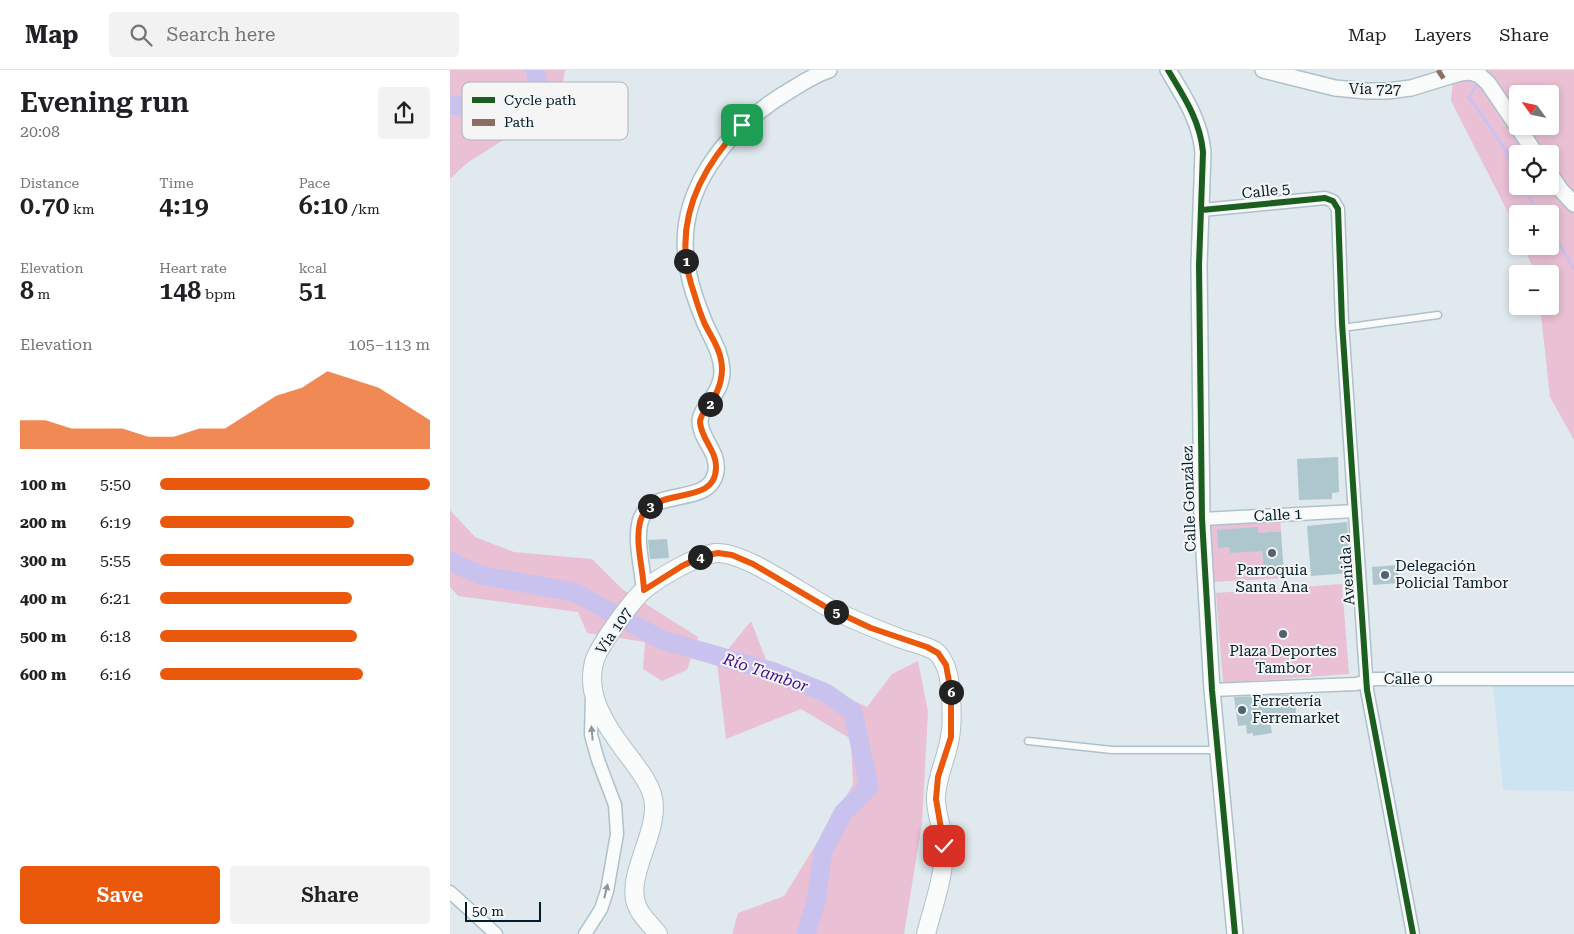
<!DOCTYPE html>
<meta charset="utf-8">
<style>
body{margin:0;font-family:"Roboto Serif",serif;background:#f2f2f2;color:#202124;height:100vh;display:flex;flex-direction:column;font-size:19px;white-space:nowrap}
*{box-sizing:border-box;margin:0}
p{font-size:16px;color:#757577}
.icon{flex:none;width:28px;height:28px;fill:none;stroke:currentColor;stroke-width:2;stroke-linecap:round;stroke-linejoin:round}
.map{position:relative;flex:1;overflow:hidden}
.panel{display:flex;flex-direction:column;background:#fff;width:450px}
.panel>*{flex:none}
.needle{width:32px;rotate:303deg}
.tools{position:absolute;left:1059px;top:15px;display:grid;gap:10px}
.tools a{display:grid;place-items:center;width:50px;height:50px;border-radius:5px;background:#fff;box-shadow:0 2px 8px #0003;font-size:25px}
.scale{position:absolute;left:15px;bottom:12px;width:76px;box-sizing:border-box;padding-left:5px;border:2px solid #021d2b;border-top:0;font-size:14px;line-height:18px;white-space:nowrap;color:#021d2b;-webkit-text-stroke:4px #f5f5f5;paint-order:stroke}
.pin{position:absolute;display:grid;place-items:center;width:42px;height:42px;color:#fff;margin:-21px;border-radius:10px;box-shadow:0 2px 8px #0006}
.km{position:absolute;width:25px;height:25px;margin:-12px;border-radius:50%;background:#222;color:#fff;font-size:14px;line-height:25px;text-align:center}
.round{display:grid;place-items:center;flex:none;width:52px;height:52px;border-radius:5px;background:#f2f2f2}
.head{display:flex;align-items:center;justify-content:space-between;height:85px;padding:0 20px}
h1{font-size:28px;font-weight:600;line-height:38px}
.figures{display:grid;grid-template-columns:repeat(3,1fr);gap:8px;height:85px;padding:5px 20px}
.figures div{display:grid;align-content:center}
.figures b{font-size:25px;font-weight:600}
.figures small{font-size:14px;font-weight:400}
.figures p{font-size:14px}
.chart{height:140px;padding:10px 20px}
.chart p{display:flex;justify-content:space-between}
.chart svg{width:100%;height:90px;margin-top:5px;fill:#ea580c;opacity:.7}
.cta{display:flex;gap:10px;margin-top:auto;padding:10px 20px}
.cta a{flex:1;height:58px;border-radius:5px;background:#ea580c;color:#fff;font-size:20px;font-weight:600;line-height:58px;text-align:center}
.cta a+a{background:#f2f2f2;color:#202124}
ul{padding:0 20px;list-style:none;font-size:16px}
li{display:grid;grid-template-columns:80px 60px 1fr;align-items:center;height:38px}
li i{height:12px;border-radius:6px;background:#ea580c}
header{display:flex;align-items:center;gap:30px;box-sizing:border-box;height:70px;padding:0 25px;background:#fff;border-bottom:1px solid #e0e0e0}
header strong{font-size:24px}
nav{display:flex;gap:28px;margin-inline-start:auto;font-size:18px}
.search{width:350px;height:45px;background:#f2f2f2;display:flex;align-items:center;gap:12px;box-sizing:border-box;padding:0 18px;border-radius:5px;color:#757577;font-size:19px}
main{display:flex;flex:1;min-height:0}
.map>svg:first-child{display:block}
.built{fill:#cde5f2}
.green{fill:#eac0d5;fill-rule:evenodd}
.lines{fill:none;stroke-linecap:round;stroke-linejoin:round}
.stream{stroke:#c9c2ef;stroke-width:3}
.river{stroke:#c9c2ef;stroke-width:19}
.building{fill:#aec7ce}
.service-casing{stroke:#adc1cc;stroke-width:9}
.minor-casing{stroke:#adc1cc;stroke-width:15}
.tertiary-casing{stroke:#adc1cc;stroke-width:18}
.secondary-casing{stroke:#adc1cc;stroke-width:20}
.service{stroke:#fafcfc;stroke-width:6}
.minor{stroke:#fafcfc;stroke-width:12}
.tertiary{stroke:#fafcfc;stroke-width:15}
.secondary{stroke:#fafcfc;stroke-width:18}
.quiet{stroke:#8d6e63;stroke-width:5;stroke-dasharray:10 5;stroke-linecap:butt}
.cycleway-casing{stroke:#f5f5f5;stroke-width:9}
.cycleway{stroke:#1b5e20;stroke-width:6}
.oneway{fill:#8a989e}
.route-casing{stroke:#fff;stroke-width:10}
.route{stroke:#ea580c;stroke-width:6}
.poi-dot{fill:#50646f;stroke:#f5f5f5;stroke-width:2}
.labels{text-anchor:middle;stroke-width:4;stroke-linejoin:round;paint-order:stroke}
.street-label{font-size:15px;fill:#021d2b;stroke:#f5f5f5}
.poi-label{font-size:15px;fill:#021d2b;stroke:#f5f5f5;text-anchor:start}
.water-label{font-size:16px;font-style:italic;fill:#430e89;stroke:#f5f5f5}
.key{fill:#f5f5f5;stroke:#acb4b8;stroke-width:1}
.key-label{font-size:14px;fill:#021d2b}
</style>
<header>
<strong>Map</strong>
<div class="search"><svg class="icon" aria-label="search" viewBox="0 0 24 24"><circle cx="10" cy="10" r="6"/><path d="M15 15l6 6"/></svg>Search here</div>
<nav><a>Map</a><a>Layers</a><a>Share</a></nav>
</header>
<main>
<section class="panel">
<div class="head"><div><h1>Evening run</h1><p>20:08</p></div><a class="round"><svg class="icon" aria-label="share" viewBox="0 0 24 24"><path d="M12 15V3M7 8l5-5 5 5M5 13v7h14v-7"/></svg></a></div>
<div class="figures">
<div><p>Distance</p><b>0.70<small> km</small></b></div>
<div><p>Time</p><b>4:19</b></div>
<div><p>Pace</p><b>6:10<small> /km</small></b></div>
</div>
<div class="figures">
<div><p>Elevation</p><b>8<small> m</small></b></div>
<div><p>Heart rate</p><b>148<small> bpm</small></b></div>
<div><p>kcal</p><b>51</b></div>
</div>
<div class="chart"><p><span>Elevation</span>105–113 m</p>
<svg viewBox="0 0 160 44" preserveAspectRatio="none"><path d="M0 44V30L10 30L20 34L30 34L40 34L50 38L60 38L70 34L80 34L90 26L100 18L110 14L120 6L130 10L140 14L150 22L160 30V44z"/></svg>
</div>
<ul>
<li><b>100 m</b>5:50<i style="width:100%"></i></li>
<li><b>200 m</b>6:19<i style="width:72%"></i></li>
<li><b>300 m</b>5:55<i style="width:94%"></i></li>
<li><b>400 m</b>6:21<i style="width:71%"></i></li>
<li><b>500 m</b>6:18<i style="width:73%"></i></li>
<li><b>600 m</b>6:16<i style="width:75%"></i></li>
</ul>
<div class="cta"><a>Save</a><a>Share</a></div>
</section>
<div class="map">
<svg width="1124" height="864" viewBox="0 0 1124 864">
<rect width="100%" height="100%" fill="#e0e9ee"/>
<path class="built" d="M1043,615H1124V721L1053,720Z"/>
<path class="green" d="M0,0H115L111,25L55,69L17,93L0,109Z
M1004,0H1124V370L1100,327L1090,236H1100V204H1085L1074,176H1100V144H1068L1067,160L1001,31ZM1068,24H1100V56H1068ZM1068,84H1100V116H1068Z
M0,440L25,467L64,482L142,489L172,519L248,567L237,600L212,611L193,599L195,572L137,563L128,542L8,526L0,517Z
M830,449L831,461L810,463L814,505L834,504V508L762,512L758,455Z
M892,514L899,604L773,613L766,523Z
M301,551L316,590L417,637L442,604L468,591L478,642L472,753L454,864H282L288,843L334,826L403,715L401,669L351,639L276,669L267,593Z"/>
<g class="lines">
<path class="stream" d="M1029,12L1019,27L1055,79L1068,107
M1072,116L1090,144
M1100,158L1124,199"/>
<path class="river" d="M0,35L58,42L90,24L85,0
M0,491L30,505L124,522L212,570L324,602L376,623L403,642L419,717L393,743L373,782L366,831L356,864"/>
</g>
<path class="building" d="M888,387L889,422L882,423V429L849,430L847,389Z
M897,452L901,503L861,506L857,456Z
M808,457V463L831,461L834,504L814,506L812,481L780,483L779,477L768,478L767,460Z
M217,469L219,488L200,489L198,470Z
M947,495L949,513L923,515L922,497Z
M845,625L846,646L835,647V651L820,652L822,663L803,666V663L797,664L796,655L788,656L784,627Z"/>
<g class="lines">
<defs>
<path id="service" d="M892,258L988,245
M578,671L662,680H767"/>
<path id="minor" d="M752,140L875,128L883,131L888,139L892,253L917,620L963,864
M752,449L905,441
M762,620L906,614L924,609H1124
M0,822L46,864
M135,864L151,839L157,821L167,764L165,735L148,690L141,665L142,627"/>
<path id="tertiary" d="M718,0C734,27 750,50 753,82L749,195L752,449L762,620L785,864
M813,0L885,18L917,21H937L961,18L1010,3L1020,2L1029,5L1038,13L1086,84
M1100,104L1110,119L1124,134
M194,520C193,498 185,473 190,452C200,414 260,439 266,401C269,382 250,369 250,351C250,338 273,323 272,300C271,281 261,268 254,251C247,234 241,218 238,200C222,124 277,58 339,21C352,13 364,5 379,0"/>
<path id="secondary" d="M208,864C201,854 191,847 187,836C174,804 213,759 202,724C198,711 189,700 181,689C164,667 142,638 142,609C142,603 143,595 145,589C152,572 181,531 195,519C210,507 247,485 266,483C296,481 357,528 387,542C409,552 430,561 452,569C463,573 475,575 485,581C489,584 492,588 494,593C502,606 503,652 500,667C497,688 487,705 486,726C485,742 493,759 494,775C495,805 483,836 476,864"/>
</defs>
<use href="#service" class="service-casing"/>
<use href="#minor" class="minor-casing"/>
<use href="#tertiary" class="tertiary-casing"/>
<use href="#secondary" class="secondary-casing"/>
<use href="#service" class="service"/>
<use href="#minor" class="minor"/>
<use href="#tertiary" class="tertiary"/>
<use href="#secondary" class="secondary"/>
<path class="quiet" d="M988,0L994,9"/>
<defs>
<path id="cycleway" d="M718,0C734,27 750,50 753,82L749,195L752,449L762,620L785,864
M752,140L875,128L883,131L888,139L892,253L917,620L963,864"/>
</defs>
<use href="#cycleway" class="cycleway-casing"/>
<use href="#cycleway" class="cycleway"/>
</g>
<defs><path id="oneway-solid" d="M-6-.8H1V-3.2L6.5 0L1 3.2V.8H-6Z" transform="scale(1.25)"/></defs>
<g class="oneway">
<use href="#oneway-solid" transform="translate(142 663) rotate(-95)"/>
<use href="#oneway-solid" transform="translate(156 821) rotate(-76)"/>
</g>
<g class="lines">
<defs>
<path id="route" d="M292,55C247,102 221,159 244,223C247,233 250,243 254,252C259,264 269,276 271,290C274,303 270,318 263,329C259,336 250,344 250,352C251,369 267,381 266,398C265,439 200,413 190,452C185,473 193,498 194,520L232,496L253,486L268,483L282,485L303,494L376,537L421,558L477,577L488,583L496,595L501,622V667L488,707L486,729L494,776"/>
</defs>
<use href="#route" class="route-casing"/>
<use href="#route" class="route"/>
</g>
<g class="poi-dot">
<circle cx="822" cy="483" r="5"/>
<circle cx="935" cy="505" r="5"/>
<circle cx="833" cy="564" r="5"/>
<circle cx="792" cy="640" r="5"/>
</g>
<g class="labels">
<g class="street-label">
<text x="925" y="24">Vía 727</text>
<text transform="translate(816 121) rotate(-6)" y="5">Calle 5</text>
<text transform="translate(739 429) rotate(-92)" y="5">Calle González</text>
<text transform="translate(828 445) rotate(-3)" y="5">Calle 1</text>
<text transform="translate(897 500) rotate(-94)" y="5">Avenida 2</text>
<text transform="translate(164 561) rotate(-56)" y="5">Vía 107</text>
<text x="958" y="614">Calle 0</text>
</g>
<g class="poi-label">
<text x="945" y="501">Delegación<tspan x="945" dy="17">Policial Tambor</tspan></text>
<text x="822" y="505" text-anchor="middle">Parroquia<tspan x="822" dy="17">Santa Ana</tspan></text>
<text x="833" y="586" text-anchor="middle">Plaza Deportes<tspan x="833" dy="17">Tambor</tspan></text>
<text x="802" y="636">Ferretería<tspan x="802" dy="17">Ferremarket</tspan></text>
</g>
<g class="water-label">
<text transform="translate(316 602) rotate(19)" y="6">Río Tambor</text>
</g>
</g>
<rect x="12" y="12" width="166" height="58" rx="8" class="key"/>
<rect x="22" y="27" width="23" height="6" fill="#1b5e20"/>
<rect x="22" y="49" width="23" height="7" fill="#8d6e63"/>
<g class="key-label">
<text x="54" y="35">Cycle path</text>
<text x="54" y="57">Path</text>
</g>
</svg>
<div class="tools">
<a><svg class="needle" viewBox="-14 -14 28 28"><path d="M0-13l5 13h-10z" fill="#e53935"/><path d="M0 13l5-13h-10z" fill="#757577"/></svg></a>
<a><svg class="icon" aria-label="locate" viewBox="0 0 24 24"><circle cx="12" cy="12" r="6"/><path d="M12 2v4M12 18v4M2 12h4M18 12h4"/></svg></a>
<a>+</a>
<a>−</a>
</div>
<div class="scale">50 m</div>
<div class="pin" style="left:292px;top:55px;background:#1e9e55"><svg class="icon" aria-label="arrive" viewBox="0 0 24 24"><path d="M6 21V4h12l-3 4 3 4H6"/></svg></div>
<div class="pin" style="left:494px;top:776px;background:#d93025"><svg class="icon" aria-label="check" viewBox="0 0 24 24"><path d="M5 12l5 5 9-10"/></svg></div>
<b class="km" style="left:236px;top:191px">1</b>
<b class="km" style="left:260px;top:334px">2</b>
<b class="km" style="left:200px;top:436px">3</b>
<b class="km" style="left:250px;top:487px">4</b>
<b class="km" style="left:386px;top:542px">5</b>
<b class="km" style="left:501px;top:622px">6</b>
</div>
</main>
